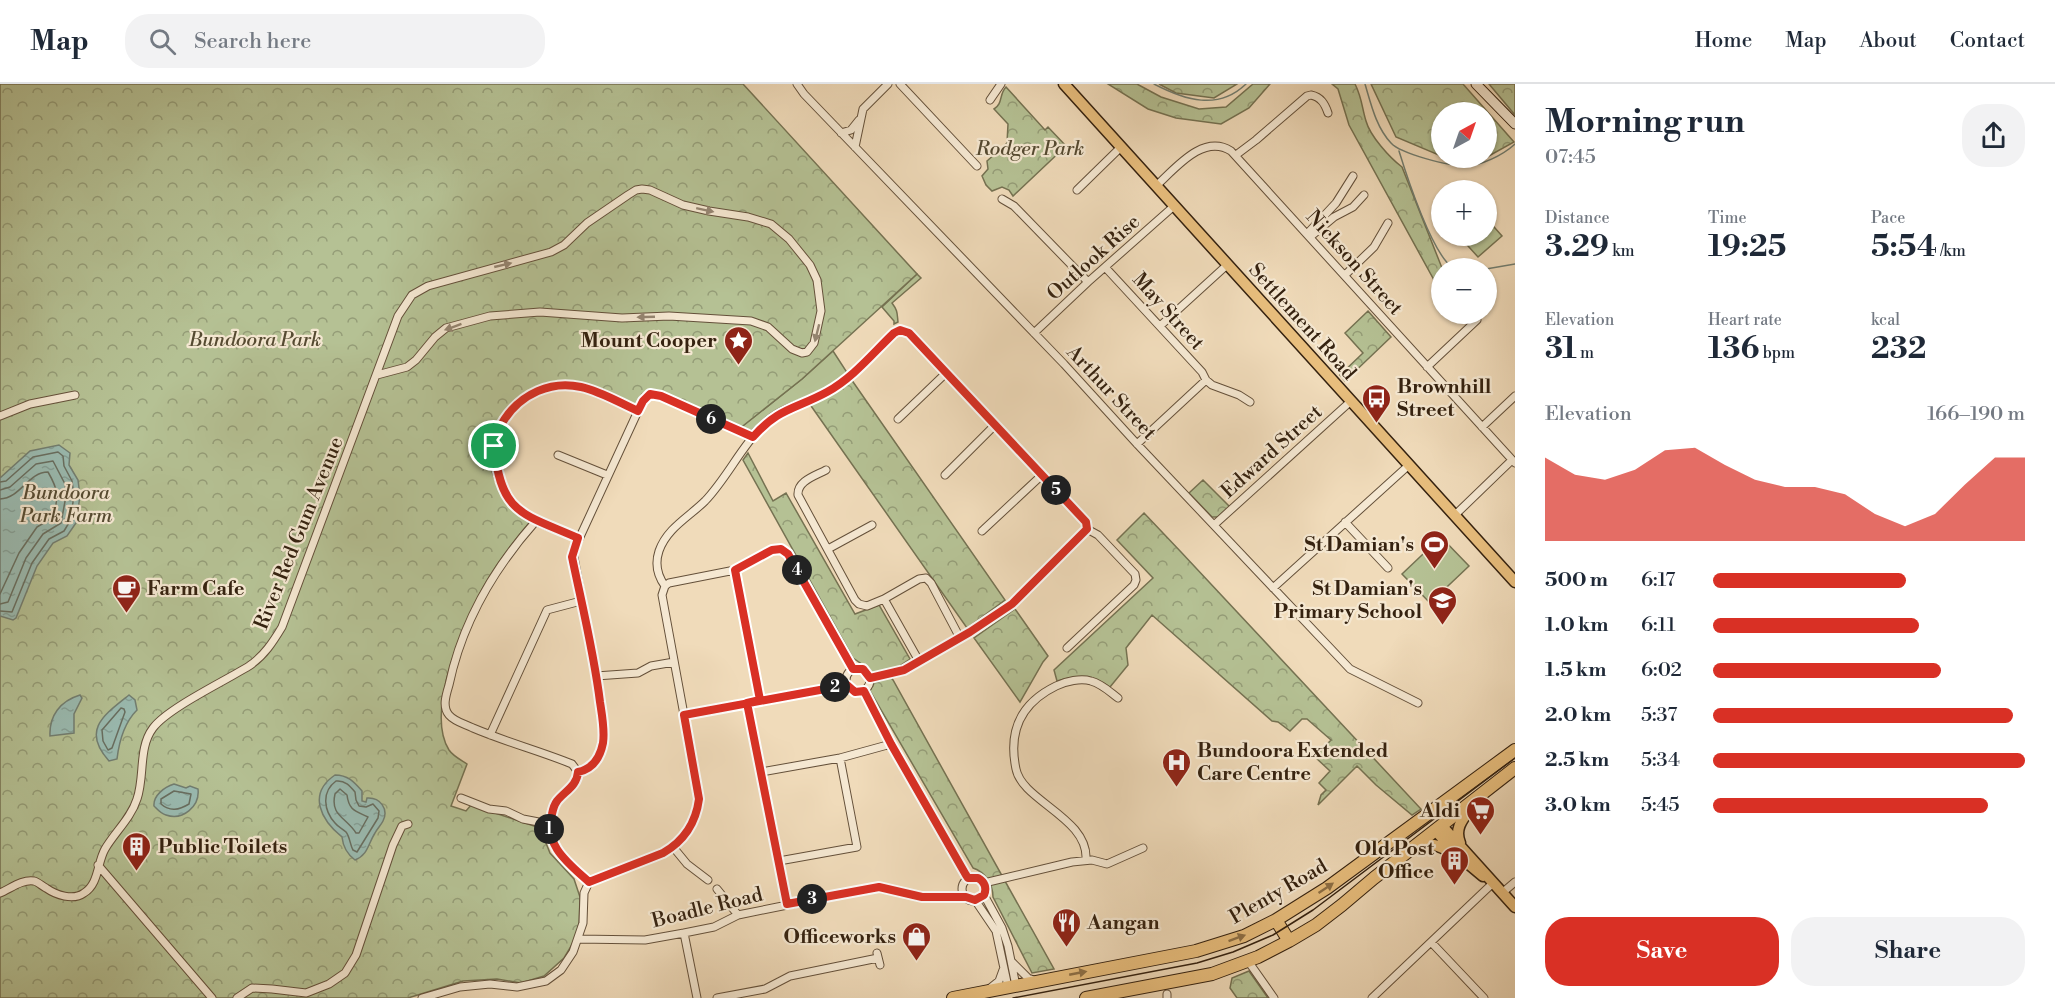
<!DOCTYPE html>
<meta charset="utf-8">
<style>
body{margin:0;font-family:"Libre Bodoni",serif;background:#f2f2f3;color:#1f2937;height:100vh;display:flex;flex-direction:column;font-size:22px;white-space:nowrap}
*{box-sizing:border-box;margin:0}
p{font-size:20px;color:#747a83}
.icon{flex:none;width:33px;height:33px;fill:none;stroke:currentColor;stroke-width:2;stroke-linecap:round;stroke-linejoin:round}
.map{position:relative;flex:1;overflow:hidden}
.sheet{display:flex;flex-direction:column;background:#fff;width:540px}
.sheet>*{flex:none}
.needle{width:39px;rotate:40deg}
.fabs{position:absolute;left:1431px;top:18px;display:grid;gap:12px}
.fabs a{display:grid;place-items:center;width:66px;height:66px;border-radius:50%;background:#fff;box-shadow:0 2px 4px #0004;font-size:30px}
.pin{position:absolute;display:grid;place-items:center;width:51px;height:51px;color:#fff;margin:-26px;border:3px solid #fff;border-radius:50%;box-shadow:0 2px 6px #0007}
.km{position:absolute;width:30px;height:30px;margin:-15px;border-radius:50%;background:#222;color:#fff;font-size:16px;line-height:30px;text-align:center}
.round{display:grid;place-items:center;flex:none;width:63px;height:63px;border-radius:24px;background:#f2f2f3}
.summary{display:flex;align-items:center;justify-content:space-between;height:102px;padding:0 30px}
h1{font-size:33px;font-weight:700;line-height:45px}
.metrics{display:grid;grid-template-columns:repeat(3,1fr);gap:9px;height:102px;padding:6px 30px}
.metrics div{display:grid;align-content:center}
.metrics b{font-size:30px;font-weight:700}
.metrics small{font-size:16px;font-weight:400}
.metrics p{font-size:16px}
.chart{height:168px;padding:12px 30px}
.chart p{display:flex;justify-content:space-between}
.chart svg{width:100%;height:108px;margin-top:6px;fill:#d93025;opacity:.7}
.button{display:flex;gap:12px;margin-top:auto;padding:12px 30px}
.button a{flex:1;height:69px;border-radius:24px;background:#d93025;color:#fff;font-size:24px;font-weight:700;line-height:69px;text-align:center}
.button a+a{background:#f2f2f3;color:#1f2937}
ul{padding:0 30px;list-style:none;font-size:20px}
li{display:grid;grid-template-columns:96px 72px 1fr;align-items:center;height:45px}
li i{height:15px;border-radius:8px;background:#d93025}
header{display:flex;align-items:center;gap:36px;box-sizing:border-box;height:84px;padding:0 30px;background:#fff;border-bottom:2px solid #e0e1e3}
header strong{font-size:28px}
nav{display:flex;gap:33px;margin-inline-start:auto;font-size:21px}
.search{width:420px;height:54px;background:#f2f2f3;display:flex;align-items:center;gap:15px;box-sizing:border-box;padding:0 21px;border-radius:24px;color:#747a83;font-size:22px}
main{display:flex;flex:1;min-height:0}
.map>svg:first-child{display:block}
.grass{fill:#b5c194;stroke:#757252;stroke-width:1.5}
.park{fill:url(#park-crowns);stroke:#757252;stroke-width:1.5}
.water{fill:url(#water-ripples);stroke:#727e71;stroke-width:1.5}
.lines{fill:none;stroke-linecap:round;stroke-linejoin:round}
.shore{stroke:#686e60;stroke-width:1.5}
.stream{stroke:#727e71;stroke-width:1.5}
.street-casing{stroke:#64503a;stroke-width:9}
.secondary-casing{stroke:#352210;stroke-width:11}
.primary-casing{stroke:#352210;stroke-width:13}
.highway-casing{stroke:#352210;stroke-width:14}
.street{stroke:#f5e8d2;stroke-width:7}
.secondary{stroke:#f5e8d2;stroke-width:9}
.primary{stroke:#e8be7d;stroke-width:10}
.highway{stroke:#e8be7d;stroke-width:12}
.tram{stroke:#352210;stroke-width:1.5}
.oneway{fill:#958571}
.oneway2{fill:#8e7046}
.route-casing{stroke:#fff;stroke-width:12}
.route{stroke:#d93025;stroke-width:8}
.labels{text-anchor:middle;stroke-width:4.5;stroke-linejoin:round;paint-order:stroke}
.park-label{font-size:20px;font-style:italic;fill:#554a31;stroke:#f5e8d2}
.street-label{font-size:20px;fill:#352210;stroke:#f5e8d2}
.poi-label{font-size:20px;font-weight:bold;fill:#352210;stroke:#f5e8d2;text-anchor:end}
</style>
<header>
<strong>Map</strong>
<div class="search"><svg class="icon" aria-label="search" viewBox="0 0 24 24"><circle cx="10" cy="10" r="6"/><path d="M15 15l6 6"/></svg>Search here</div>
<nav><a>Home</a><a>Map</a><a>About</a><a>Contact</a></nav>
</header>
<main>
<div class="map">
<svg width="1515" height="914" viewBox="0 0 1515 914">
<defs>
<pattern id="park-crowns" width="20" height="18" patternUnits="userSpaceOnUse" patternTransform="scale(1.5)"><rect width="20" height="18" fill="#b5c194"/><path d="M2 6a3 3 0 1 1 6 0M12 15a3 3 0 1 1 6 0" fill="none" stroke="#949c77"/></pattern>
<pattern id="water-ripples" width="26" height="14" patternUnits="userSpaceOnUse" patternTransform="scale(1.5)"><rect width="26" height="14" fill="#9abbb1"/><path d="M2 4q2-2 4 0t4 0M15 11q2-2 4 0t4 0" fill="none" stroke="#85a097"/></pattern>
</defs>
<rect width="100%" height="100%" fill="#f0dbba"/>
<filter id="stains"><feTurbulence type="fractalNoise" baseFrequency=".00333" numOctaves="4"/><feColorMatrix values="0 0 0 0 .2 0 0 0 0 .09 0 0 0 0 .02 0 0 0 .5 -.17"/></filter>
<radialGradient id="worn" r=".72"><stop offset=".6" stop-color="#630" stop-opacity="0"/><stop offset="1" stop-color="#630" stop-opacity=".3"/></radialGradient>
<path class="grass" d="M1487,135L1502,152L1478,173L1459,152H1486Z
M917,190L921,194L892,219C898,227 897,229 898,238L894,240V237L882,223Z
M833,267L848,290C816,316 782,315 752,346L739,345L802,295Z
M1441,453L1469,482L1430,519L1402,490Z"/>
<path class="park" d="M0,0H743L917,190L802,295L739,345L658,308L649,306L642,310L636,320H631C612,311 592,298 570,297C539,295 503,315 495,347C493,353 494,359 493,365C492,381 493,395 502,410C508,420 519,427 528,435L529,439C514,457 500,475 488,495C466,532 424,626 449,666C453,672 461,676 467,680L451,722L466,727L471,721L540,744L550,769L574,795L580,813L579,844L573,859L564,874L544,892L521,899L497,895L463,897L408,914H0Z
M1108,0H1137L1161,13L1199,25L1226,23L1253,0H1270L1249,24L1221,40L1176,34L1148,25Z
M1159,0H1237L1214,14L1176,9Z
M1332,0H1355C1362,14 1362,24 1366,37C1370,52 1390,74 1402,83L1442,184L1441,192L1434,196L1349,41L1338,5Z
M1371,0H1463L1514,58L1487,73L1486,28H1442L1441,72L1396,53Z
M1489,0H1515V31Z
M1006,3L1045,46L1048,43L1066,62L1013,112L1009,106L1002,103L992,107L986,101L982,92L988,85L987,77L1007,59L1008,40L994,25C1003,20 999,10 1006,3Z
M1368,227L1391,253L1345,297L1340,291L1363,269L1345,249Z
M851,295L1005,516L967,544L809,319L827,312Z
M748,369L773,417L786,409L855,530L879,521L910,575L898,583L885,586L893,596L1054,885L1032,889L993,813C993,800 985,788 973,784L870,607L873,600L869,585L853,574L743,376Z
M1203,396L1230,423L1220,433H1212L1189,409Z
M1144,429L1181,468L1421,725L1412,731L1376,701L1357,682L1318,721L1321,711L1326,706L1319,699L1330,687L1315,673L1331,656L1307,635H1302L1290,647L1278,638L1272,637L1152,531L1126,564L1128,581L1110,603C1092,591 1077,591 1057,597L1054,586L1153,494L1117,456Z
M1015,525L1048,572L1043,578L1020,618L974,554Z
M1249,887L1268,914H1237L1230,904L1232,894Z"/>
<path class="water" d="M59,361L70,369L69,381L78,396L80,412L76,439L67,452L53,459L37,482L16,534L13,536L0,532V394L30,367Z
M80,611L82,614L74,630V649L50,652C49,632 60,617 80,611Z
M129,611L135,616L137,626C125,638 119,658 117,675L109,677C81,646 104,631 129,611Z
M335,691C348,691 354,698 362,707V717L366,718L367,714C380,713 389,725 383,737C381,741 377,745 375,749C368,760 368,771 355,776C347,770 343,763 342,753C321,736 307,710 335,691Z
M174,700L186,704L190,702L198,705C200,722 183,737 166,731C161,730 157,725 154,722C153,712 164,703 174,700Z"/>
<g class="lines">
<path class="shore" d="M0,398L6,397L33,373L58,368L63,372L64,382L72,397L74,412L70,437L64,447L49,455L32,479L12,528L0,527
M0,406L10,403L36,380L53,377L65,400L66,412L61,439L43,450L26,474L8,518L0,520
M0,415C21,414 28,388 48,388C59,407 58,411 54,433L37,443L19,469L0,510
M121,624L124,625L125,628L112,664L108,666L103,657L102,646Z
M336,697C345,696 350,702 355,708L356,716L359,722L366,723L373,720L379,727L378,734L357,768L353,766C350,761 350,753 346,748C343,745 338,743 335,739C324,727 321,708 336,697Z
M340,705L347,711C349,727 356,727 368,733L359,749H356C346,733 330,732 335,710Z
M174,707L191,710L189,720C179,726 170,728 161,720V715Z"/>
<path class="stream" d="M1154,0C1185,16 1218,27 1246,0
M1365,0C1371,20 1376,43 1391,59C1401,70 1449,82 1465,82C1481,82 1503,71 1515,60
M1399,67C1407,93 1432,170 1453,184
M1486,185L1515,180"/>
<defs>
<path id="street" d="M797,0L804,10L1064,280L1137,360L1350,585L1418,619
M900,0L977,82
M990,16L1001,0
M841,49L851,46L859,36
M855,63L863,25L888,0
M1236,71L1256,56L1307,12L1311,11C1321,13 1325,20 1328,29
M1156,102C1175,85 1203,49 1231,67L1515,379
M1077,106L1121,63
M1002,115L1014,122L1088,198
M1307,150L1336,119L1353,92
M1310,153L1334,133L1353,123L1364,111
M1105,183L1202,288L1206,296L1212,301L1239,311L1250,318
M1345,191L1374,163L1388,139
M1160,242L1227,181
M1034,249L1088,198L1174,122
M1427,283L1477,236
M0,332L30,320L75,311
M898,335L945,290
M1482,343L1515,312
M1137,360L1206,296
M558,371L607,391
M826,386C815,392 797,397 798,411L855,516L859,520L867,522L884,515L919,577
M945,391L995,341
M1455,431L1512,376
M536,437C495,483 462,539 449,601C446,611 442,623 449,631C455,638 465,640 473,644C506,658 540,667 572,680L578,688
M1345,438L1388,484
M1214,441L1351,317
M982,447L1042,391
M578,454C558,445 534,440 517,424C502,410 491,383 494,361C499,328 532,300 565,301C590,301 615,317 638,327
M828,465L872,441
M735,486L760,616
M665,502C657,491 655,479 659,467C667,444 689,433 705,417C727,394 741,363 764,340C782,322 808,319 829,307C853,293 873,269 894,249L900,246L909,249L1086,438L1087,445L1098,451L1135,490L1136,496L1134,501L1067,564
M665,502L669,499L735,486L772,466L781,465L788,470L853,585
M1273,504L1409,381
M884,515L919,495L926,494L931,499L960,554
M846 596a12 12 0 1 1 24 0a12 12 0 1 1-24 0Z
M596,592L638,589L651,582L674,578
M870,594L904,586L970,548L1012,520L1087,445
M864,607L891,660L968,794
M747,619L787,820
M684,631L847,601
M490,651L547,526L581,517
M578,688L586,686L594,680L601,666L604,648L596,592L573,468L638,327L643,317L650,310L661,312L753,353
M578,688C577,702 565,707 557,717C554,721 553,725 552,730C543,761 568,780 589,798
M761,688L840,674L891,660
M461,714L489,725L506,727L523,735L549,740
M673,763L687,780L708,796
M1086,776C1089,734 1022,717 1016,685C1008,647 1021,619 1056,602C1066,597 1081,594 1091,597C1102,600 1110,608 1118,614
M779,777L857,763L840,674
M98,781L212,914
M962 805a12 12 0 1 1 24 0a12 12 0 1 1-24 0Z
M984,799L1072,778L1092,776L1107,780L1143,764
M717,805L738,831
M0,809C10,805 22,795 34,797C38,798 42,802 46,804C56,811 73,817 84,809C99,800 97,779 105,765C115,748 131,734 137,715C145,692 138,664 153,644C168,624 225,597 249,582C264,572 273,558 282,543L398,232L412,211L428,202L551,168L564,161L587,139L628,111L636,106L642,105L650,106L683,121L709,127L748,133L771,140L789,155L810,181L817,196L821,227L814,259L807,268L802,269L792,265L768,243L751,237L669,232L622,234L540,228L490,232L446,244L435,253L416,276L407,283L377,291
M1502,809L1515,798
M984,811L1002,844L1008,862L1016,902
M975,816L996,847L1008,903
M684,849L697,914
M578,855L645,856L684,849L714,843L738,831L872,804L888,805L922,813H966
M1431,858L1484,914
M877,869L880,881
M1248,877L1274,914
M1012,878L1028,894L1036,897
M989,905L999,897L1003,886
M1167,910V914
M237,914L252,904L272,905L306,909L329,900L345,889L356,871L393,761L402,742L408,740
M422,914L460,903L490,900L517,903L546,897L561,886L573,868L583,839L584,809L589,798L663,769C686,755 699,733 698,707L662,511L665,502
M717,914L765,905L790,892L878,874
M1372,914L1493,799"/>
<path id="secondary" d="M1476,0L1515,40"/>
<path id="primary" d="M1064,0L1515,498
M1442,742L1515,823
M1436,747L1459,772L1483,792
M1460,759C1453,742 1466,732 1475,718
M1416,763C1430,758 1438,761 1451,768"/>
<path id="highway" d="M1276,836L1289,857
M953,914L1196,867L1244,852L1276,836L1327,804L1515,666
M1086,914L1212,890L1258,873L1289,857L1316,841L1342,821L1374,794L1515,684"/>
</defs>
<use href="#street" class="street-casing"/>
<use href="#secondary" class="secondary-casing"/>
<use href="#primary" class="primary-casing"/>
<use href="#highway" class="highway-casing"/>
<use href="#street" class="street"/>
<use href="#secondary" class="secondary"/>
<use href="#primary" class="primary"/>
<use href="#highway" class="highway"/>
<path class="tram" d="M1013,914L1197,879L1233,868L1273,851L1313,826L1515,674"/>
</g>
<defs><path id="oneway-solid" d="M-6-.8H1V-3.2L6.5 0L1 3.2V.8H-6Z" transform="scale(1.5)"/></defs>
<g class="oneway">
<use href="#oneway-solid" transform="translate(705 126) rotate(12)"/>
<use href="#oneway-solid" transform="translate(503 181) rotate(-13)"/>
<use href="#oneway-solid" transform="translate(646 233) rotate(178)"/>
<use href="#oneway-solid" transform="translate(453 243) rotate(160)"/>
<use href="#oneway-solid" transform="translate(817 249) rotate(104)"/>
</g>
<g class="oneway2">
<use href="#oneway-solid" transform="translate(1326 804) rotate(-34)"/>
<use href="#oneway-solid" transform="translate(1237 854) rotate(-20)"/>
<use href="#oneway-solid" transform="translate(1078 889) rotate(-11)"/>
</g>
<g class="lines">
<defs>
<path id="route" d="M494,362C501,431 522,429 578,454L572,473C582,521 594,569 600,618C602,631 605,646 603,659C600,674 593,685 578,688C577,702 565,707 557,717C554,721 553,725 552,730C543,761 568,779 589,798L663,769C684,757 696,738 699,715L684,631L847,601L855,608L864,607L891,660L966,791L968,794H978C985,798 987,804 984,811L975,816L966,813H922L879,803L787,820L747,619L760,616L735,486L772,466L781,465L788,470L853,585H863L870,594L904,586L970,548L1012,520L1087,445L1086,438L909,249L900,246L894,249C873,269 853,294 827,308C796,325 778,324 753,353L661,312L650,310L643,317L638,327C620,319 600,307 581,303C551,296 521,310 504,336C499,343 497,354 494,362"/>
</defs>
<use href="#route" class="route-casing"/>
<use href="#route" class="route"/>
</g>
<defs>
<symbol id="sight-pin" viewBox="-11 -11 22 30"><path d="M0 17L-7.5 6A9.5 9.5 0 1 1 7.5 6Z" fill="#8f2418" stroke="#f5e8d2"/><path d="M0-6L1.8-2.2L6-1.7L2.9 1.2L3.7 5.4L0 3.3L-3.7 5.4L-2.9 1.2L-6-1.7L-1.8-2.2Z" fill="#fff"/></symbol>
<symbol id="bus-pin" viewBox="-11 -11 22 30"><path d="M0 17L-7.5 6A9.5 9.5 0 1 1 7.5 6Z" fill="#8f2418" stroke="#f5e8d2"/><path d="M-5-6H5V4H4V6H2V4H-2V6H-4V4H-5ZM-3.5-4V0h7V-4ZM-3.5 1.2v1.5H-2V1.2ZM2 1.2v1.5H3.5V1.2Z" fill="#fff"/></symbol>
<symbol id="stadium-pin" viewBox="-11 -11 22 30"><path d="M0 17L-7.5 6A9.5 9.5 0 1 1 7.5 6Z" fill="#8f2418" stroke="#f5e8d2"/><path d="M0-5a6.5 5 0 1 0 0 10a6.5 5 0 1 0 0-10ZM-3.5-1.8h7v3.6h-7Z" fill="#fff"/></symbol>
<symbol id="cafe-pin" viewBox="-11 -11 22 30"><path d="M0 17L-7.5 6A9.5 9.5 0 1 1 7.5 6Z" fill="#8f2418" stroke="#f5e8d2"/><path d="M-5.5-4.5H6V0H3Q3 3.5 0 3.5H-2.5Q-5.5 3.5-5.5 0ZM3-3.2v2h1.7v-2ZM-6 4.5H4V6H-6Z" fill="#fff"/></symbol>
<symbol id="school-pin" viewBox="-11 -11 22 30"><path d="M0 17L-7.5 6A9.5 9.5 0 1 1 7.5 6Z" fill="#8f2418" stroke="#f5e8d2"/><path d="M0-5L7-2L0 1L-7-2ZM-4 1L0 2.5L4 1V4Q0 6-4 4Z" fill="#fff"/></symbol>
<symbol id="hospital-pin" viewBox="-11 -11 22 30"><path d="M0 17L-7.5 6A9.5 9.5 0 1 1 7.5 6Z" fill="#8f2418" stroke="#f5e8d2"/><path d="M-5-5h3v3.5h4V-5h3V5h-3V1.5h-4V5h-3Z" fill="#fff"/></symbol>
<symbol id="supermarket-pin" viewBox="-11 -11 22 30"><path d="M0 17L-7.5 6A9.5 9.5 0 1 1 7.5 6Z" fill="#8f2418" stroke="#f5e8d2"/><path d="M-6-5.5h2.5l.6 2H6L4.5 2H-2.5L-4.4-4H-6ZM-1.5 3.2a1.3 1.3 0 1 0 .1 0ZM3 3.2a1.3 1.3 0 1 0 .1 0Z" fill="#fff"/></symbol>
<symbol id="building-pin" viewBox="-11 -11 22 30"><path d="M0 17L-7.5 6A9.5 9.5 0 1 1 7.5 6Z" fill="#8f2418" stroke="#f5e8d2"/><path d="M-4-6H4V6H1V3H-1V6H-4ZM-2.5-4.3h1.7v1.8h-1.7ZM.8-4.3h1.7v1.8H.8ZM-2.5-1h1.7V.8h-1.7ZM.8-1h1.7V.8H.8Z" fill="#fff"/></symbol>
<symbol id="restaurant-pin" viewBox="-11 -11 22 30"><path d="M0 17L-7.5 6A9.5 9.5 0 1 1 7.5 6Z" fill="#8f2418" stroke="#f5e8d2"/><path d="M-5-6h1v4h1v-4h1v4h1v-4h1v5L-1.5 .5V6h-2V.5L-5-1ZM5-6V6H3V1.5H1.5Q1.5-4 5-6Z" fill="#fff"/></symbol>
<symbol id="shop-pin" viewBox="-11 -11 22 30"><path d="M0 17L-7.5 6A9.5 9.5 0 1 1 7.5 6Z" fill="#8f2418" stroke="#f5e8d2"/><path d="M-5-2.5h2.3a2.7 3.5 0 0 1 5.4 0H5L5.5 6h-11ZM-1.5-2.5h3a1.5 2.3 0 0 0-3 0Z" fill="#fff"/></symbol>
</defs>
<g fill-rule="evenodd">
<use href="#sight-pin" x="722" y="240" width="33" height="45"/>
<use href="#bus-pin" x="1360" y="298" width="33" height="45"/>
<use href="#stadium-pin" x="1418" y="444" width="33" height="45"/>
<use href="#cafe-pin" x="110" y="488" width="33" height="45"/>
<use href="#school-pin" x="1426" y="500" width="33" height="45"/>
<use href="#hospital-pin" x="1160" y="662" width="33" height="45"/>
<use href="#supermarket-pin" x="1464" y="710" width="33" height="45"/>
<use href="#building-pin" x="120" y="746" width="33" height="45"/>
<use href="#building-pin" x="1438" y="760" width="33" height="45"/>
<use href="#restaurant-pin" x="1050" y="822" width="33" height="45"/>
<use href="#shop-pin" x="900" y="836" width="33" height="45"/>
</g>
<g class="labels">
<g class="park-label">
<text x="1030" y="71">Rodger Park</text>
<text x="255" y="262">Bundoora Park</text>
<text x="66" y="415">Bundoora<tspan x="66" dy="23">Park Farm</tspan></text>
</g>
<g class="street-label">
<text transform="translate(1093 173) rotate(-42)" y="7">Outlook Rise</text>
<text transform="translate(1355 178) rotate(48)" y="7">Nickson Street</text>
<text transform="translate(1169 227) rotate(48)" y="7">May Street</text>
<text transform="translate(1303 237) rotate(48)" y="7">Settlement Road</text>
<text transform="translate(1112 308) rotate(47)" y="7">Arthur Street</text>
<text transform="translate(1271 367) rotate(-42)" y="7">Edward Street</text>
<text transform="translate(298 449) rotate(-68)" y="7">River Red Gum Avenue</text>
<text transform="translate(1278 807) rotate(-30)" y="7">Plenty Road</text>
<text transform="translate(707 823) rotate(-14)" y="7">Boadle Road</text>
</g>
<g class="poi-label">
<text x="717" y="263">Mount Cooper</text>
<text x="1397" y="309" text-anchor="start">Brownhill<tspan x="1397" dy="23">Street</tspan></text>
<text x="1414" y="467">St Damian's</text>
<text x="147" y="511" text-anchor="start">Farm Cafe</text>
<text x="1422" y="511">St Damian's<tspan x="1422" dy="23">Primary School</tspan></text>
<text x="1197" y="673" text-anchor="start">Bundoora Extended<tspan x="1197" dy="23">Care Centre</tspan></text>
<text x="1460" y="733">Aldi</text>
<text x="158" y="769" text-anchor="start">Public Toilets</text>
<text x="1434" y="771">Old Post<tspan x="1434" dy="23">Office</tspan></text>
<text x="1087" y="845" text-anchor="start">Aangan</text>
<text x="896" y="859">Officeworks</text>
</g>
</g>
<rect width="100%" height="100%" filter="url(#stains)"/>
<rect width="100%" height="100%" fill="url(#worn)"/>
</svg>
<div class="fabs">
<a><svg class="needle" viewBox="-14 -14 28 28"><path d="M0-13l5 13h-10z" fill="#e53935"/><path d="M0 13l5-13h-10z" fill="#747a83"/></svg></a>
<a>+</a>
<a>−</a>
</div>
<div class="pin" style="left:494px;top:362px;background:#1e9e55"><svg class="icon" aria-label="arrive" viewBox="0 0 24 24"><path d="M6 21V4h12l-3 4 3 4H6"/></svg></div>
<b class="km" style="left:549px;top:745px">1</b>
<b class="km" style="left:835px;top:603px">2</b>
<b class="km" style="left:812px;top:815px">3</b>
<b class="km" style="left:797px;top:486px">4</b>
<b class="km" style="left:1056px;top:406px">5</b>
<b class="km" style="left:711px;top:335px">6</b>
</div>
<section class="sheet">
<div class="summary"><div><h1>Morning run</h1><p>07:45</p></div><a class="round"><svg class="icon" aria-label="share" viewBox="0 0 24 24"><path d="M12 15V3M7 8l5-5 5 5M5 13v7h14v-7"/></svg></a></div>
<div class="metrics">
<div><p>Distance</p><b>3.29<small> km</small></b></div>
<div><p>Time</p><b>19:25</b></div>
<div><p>Pace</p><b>5:54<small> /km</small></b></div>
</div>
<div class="metrics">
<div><p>Elevation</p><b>31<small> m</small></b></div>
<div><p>Heart rate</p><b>136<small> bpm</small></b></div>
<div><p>kcal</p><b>232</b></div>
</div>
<div class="chart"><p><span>Elevation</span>166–190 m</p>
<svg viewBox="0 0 160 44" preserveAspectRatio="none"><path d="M0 44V10L10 17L20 19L30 15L40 7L50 6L60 13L70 19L80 22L90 22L100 25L110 33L120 38L130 33L140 21L150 10L160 10V44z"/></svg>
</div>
<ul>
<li><b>500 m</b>6:17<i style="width:62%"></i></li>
<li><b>1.0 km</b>6:11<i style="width:66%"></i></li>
<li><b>1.5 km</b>6:02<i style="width:73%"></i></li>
<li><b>2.0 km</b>5:37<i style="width:96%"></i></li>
<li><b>2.5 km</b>5:34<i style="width:100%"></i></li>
<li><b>3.0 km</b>5:45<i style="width:88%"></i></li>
</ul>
<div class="button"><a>Save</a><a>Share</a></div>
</section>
</main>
